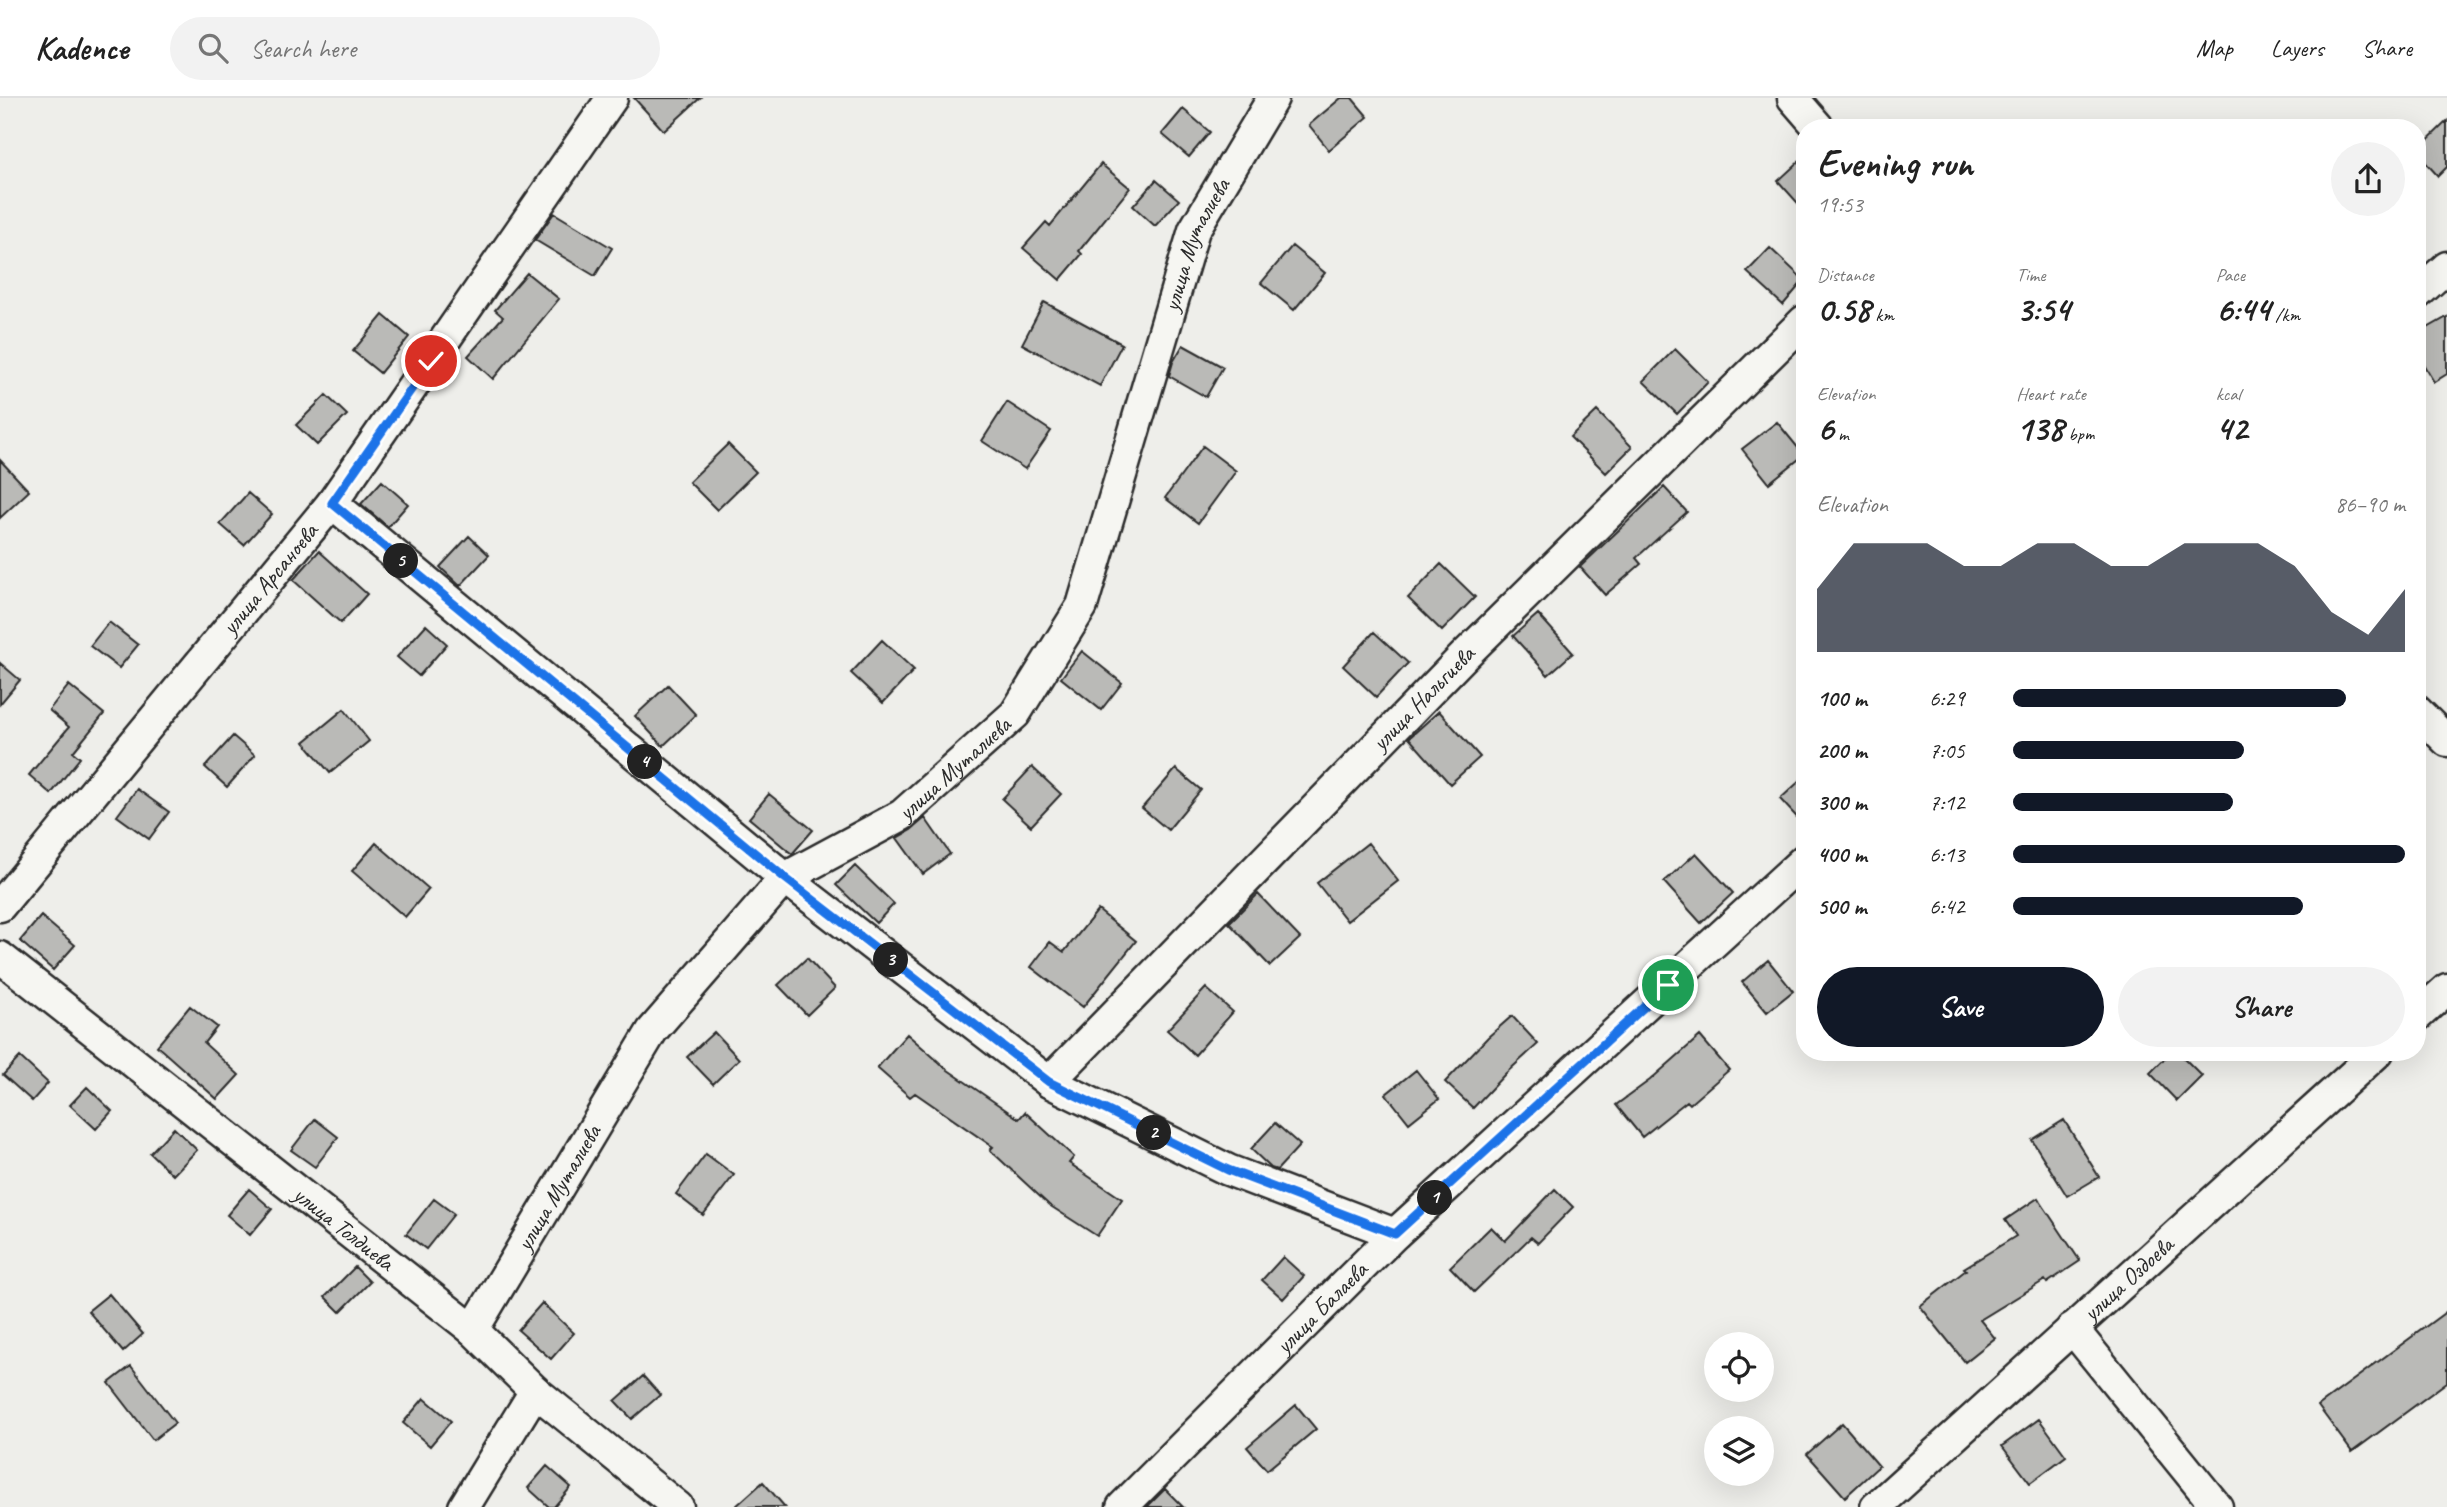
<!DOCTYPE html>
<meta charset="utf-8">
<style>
body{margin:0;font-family:Caveat,sans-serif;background:#f2f2f2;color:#222;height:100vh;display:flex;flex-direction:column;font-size:26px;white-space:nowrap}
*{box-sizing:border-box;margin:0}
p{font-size:23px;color:#767676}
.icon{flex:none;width:38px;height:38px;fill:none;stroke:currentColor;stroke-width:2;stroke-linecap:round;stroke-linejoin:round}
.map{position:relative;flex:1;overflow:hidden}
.details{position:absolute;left:1796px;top:21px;width:630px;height:942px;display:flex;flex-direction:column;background:#fff;border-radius:28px;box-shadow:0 7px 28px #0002}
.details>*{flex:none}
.controls{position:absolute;left:1704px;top:1234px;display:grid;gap:14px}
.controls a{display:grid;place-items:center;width:70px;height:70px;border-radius:50%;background:#fff;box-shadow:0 7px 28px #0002;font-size:35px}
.pin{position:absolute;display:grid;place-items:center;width:60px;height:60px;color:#fff;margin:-30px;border:4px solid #fff;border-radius:50%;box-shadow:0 2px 7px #0007}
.km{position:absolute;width:35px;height:35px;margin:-18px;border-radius:50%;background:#222;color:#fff;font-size:19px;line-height:35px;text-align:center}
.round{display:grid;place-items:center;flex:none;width:74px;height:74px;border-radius:37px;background:#f2f2f2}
.headline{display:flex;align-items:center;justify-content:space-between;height:119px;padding:0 21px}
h1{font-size:38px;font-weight:600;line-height:52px}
.stats{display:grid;grid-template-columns:repeat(3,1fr);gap:10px;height:119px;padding:7px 21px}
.stats div{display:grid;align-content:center}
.stats b{font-size:35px;font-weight:600}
.stats small{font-size:19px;font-weight:400}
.stats p{font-size:19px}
.chart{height:196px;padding:14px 21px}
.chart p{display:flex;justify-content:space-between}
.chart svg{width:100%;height:126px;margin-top:7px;fill:#111827;opacity:.7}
.action{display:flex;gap:14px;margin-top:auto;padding:14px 21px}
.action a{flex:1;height:80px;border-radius:42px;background:#111827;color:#fff;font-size:28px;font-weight:600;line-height:80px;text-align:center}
.action a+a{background:#f2f2f2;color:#222}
ul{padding:0 21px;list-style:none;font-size:23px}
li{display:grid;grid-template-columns:112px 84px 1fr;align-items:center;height:52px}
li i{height:18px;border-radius:9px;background:#111827}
header{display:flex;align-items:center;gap:42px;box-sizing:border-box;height:98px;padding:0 35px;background:#fff;border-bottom:2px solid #e0e0e0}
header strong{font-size:33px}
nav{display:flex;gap:38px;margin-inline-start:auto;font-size:24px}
.search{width:490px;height:63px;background:#f2f2f2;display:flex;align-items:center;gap:18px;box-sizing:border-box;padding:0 24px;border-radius:38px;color:#767676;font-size:26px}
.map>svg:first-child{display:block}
.building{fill:#babab7;stroke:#2b2b2b;stroke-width:2}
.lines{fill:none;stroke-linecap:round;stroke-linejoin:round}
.minor-casing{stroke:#2b2b2b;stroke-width:35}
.minor{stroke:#f6f6f2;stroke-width:30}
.route-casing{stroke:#fff;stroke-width:14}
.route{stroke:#1a73e8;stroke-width:9}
.labels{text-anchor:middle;stroke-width:5;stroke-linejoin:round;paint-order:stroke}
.street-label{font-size:24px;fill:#2b2b2b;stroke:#f6f6f2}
</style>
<header>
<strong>Kadence</strong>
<div class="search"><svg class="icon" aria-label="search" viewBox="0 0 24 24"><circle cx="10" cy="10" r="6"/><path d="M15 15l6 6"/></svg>Search here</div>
<nav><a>Map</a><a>Layers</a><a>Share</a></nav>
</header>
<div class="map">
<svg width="2447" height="1409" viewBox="0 0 2447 1409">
<rect width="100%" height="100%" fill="#eeeeea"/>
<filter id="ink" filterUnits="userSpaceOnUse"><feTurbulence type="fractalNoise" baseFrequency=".0143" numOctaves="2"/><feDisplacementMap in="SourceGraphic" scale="14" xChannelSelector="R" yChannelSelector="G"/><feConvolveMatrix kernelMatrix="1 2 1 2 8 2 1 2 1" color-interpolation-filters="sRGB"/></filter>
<g filter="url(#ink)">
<path class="building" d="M634,0H700L664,33Z
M1341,0H1352L1368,19L1329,52L1309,27Z
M1183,11L1210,34L1189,59L1162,36Z
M2447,23V69L2438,78L2417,55V52Z
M1804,59V112L1778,83Z
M1101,66L1130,90L1079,153L1082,156L1060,182L1023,150L1046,124L1050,128Z
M1156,82L1179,102L1155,128L1133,108Z
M554,115L612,150L595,178L535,142Z
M1292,148L1325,175L1294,212L1261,185Z
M1770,150L1804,182L1783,207L1747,174Z
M527,175L559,201L493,281L468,258L503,219L495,212Z
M1044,204L1122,246L1100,288L1022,246Z
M383,217L409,239L380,275L353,253Z
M2447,219V276L2434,284L2417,256V236Z
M1183,247L1223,269L1206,299L1169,278L1173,264Z
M1675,251L1708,284L1677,316L1643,283Z
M326,297L347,317L317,347L296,327Z
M1007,304L1051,333L1025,371L982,343Z
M1597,313L1632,349L1606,375L1570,339Z
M1777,324L1804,357L1769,385L1742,351Z
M728,346L756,374L717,412L689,384Z
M1203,348L1236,373L1198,425L1165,400Z
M0,362L29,393L0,420Z
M382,383L408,406L388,429L361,406Z
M1664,389L1687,414L1636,460L1641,466L1605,497L1580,469Z
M248,395L272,416L244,447L220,426Z
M469,438L489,457L460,488L440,469Z
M319,453L367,496L341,525L293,482Z
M1441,466L1475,499L1442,533L1408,500Z
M1538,516L1573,555L1548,577L1513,538Z
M109,524L138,547L119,570L90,548Z
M426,527L447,546L419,578L397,559Z
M1374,534L1408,565L1376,599L1343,568Z
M882,542L914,572L883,605L851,575Z
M1082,553L1122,585L1101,612L1061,580Z
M0,565L20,582L0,606Z
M69,587L104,616L73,654L80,660L51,696L29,677L69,629L49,612Z
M668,587L696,617L663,648L635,618Z
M344,611L369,643L330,675L304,644Z
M1439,613L1480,659L1450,686L1409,640Z
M233,638L255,657L227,689L205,669Z
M1032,669L1061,696L1031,728L1002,701Z
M1176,671L1201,692L1168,732L1142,710Z
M1804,679V727L1780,701Z
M137,691L169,714L149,741L117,718Z
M769,696L813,732L792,756L749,720Z
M925,720L950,756L923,776L897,740L911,732Z
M376,745L429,791L405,819L352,773Z
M1368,745L1398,783L1347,823L1317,785Z
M1696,755L1733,795L1701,825L1664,784Z
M855,768L894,806L876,825L836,787Z
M1258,796L1300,840L1270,868L1229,825Z
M1098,812L1136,843L1083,909L1031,869L1050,844L1064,854Z
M41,818L75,847L53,872L20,843Z
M807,860L835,890L807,917L778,887Z
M1768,862L1793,893L1767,914L1742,884Z
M1206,890L1233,914L1195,957L1167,932Z
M190,908L217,929L204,945L239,977L217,1001L157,948Z
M1512,918L1538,946L1505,976L1473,1010L1445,984L1488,939Z
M714,934L739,961L713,986L687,959Z
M907,936L948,972L1019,1021L1025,1014L1074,1059L1069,1065L1122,1101L1097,1138L1049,1107L990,1052L993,1049L915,995L910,999L877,970Z
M1700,938L1729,972L1690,1006L1687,1003L1642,1039L1616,1007L1650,982Z
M2171,954H2178L2202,978L2177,1003L2150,975Z
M20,959L48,985L32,1003L3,977Z
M1416,972L1439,1001L1409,1025L1386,996Z
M87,989L112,1013L96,1031L70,1007Z
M315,1021L338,1039L315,1069L291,1052Z
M2064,1022L2099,1079L2067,1098L2032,1042Z
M1275,1025L1300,1047L1277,1072L1271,1070L1251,1051Z
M174,1030L197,1052L173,1077L150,1055Z
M706,1056L734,1077L703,1117L676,1096Z
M249,1091L272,1111L250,1137L227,1117Z
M1555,1091L1573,1109L1538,1145L1531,1139L1474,1194L1450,1169L1491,1129L1505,1143Z
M2038,1100L2080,1163L2047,1185L2045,1182L1980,1222L1995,1240L1965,1264L1920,1208L1966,1172L1964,1170L2016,1138L2005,1122Z
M434,1101L454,1116L426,1151L406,1136Z
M1283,1159L1304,1178L1283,1201L1262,1182Z
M355,1169L370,1184L340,1214L325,1199Z
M109,1196L143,1236L123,1254L88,1213Z
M542,1205L574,1235L551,1261L518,1232Z
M2447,1213V1284L2352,1354L2318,1308Z
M131,1268L175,1325L153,1342L109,1285Z
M643,1278L660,1297L632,1321L615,1303Z
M424,1300L451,1323L430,1348L403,1325Z
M1296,1307L1316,1331L1267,1372L1247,1349Z
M2039,1321L2066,1358L2030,1385L2002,1348Z
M1842,1325L1879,1368L1845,1399L1807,1356Z
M547,1368L571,1389L554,1409H549L528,1390Z
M763,1384L785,1409H735Z
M1165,1391L1183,1409H1147Z"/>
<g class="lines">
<defs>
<g id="minor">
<path d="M1793,0L1819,30"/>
<path d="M2417,196L2447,169"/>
<path d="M332,405L785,780L1049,984L1228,1072L1395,1136"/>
<path d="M2417,613L2447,643"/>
<path id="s1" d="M0,808L332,405L612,0"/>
<path id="s2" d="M0,859L473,1232L535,1293L678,1409"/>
<path d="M2417,918L2447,891"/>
<path id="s3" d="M1049,984L1463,559L1804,223"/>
<path d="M2072,1230L2217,1409"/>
<path id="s4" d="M473,1232L652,933L785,780L902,717L1015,616L1082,508L1194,132L1273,0"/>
<path d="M464,1409L535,1293"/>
<path id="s5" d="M1122,1409L1395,1136L1804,762"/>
<path id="s6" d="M1876,1409L2378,954"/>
</g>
</defs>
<use href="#minor" class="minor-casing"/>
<use href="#minor" class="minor"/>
</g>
</g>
<g class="lines" filter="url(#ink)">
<defs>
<path id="route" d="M431,263L332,405L785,780L1049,984L1228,1072L1395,1136L1668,887"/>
</defs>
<use href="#route" class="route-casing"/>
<use href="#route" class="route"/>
</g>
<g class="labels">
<g class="street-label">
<text dy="8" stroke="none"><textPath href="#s4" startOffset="1342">улица Муталиева</textPath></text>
<text dy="8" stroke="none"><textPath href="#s1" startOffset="424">улица Арсаноева</textPath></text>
<text dy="8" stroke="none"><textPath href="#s3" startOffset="536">улица Нальгиева</textPath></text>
<text dy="8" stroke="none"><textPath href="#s4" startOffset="754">улица Муталиева</textPath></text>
<text dy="8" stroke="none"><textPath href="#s4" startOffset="166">улица Муталиева</textPath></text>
<text dy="8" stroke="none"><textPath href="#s2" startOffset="438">улица Толдиева</textPath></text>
<text dy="8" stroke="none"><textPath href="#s6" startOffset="340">улица Оздоева</textPath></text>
<text dy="8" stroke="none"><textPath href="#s5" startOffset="282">улица Балаева</textPath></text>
</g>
</g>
</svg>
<div class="controls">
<a><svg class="icon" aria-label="locate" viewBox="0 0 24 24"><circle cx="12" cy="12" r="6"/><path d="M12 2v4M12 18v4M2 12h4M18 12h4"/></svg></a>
<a><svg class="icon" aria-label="layers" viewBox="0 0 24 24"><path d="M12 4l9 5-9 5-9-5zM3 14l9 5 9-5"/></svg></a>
</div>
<div class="pin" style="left:1668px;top:887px;background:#1e9e55"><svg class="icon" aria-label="arrive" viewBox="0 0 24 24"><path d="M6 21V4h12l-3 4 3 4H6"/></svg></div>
<div class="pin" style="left:431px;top:263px;background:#d93025"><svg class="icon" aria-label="check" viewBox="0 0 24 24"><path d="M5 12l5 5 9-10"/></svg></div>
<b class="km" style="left:1435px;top:1100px">1</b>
<b class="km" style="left:1154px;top:1035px">2</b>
<b class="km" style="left:891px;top:862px">3</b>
<b class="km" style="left:645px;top:664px">4</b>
<b class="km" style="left:401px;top:463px">5</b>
<section class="details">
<div class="headline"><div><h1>Evening run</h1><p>19:53</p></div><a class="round"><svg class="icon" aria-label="share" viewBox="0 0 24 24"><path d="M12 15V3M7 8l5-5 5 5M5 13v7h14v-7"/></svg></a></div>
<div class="stats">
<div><p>Distance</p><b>0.58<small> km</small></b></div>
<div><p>Time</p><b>3:54</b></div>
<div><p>Pace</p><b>6:44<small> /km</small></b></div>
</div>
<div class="stats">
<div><p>Elevation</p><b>6<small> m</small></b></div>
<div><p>Heart rate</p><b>138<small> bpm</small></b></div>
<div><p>kcal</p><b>42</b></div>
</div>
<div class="chart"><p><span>Elevation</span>86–90 m</p>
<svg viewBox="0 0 160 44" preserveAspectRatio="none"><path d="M0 44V22L10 6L20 6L30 6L40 14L50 14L60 6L70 6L80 14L90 14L100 6L110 6L120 6L130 14L140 30L150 38L160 22V44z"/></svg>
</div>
<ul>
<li><b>100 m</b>6:29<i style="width:85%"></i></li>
<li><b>200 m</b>7:05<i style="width:59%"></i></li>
<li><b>300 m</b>7:12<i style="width:56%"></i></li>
<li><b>400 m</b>6:13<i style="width:100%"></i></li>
<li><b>500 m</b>6:42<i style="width:74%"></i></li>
</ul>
<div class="action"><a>Save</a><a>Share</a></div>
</section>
</div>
